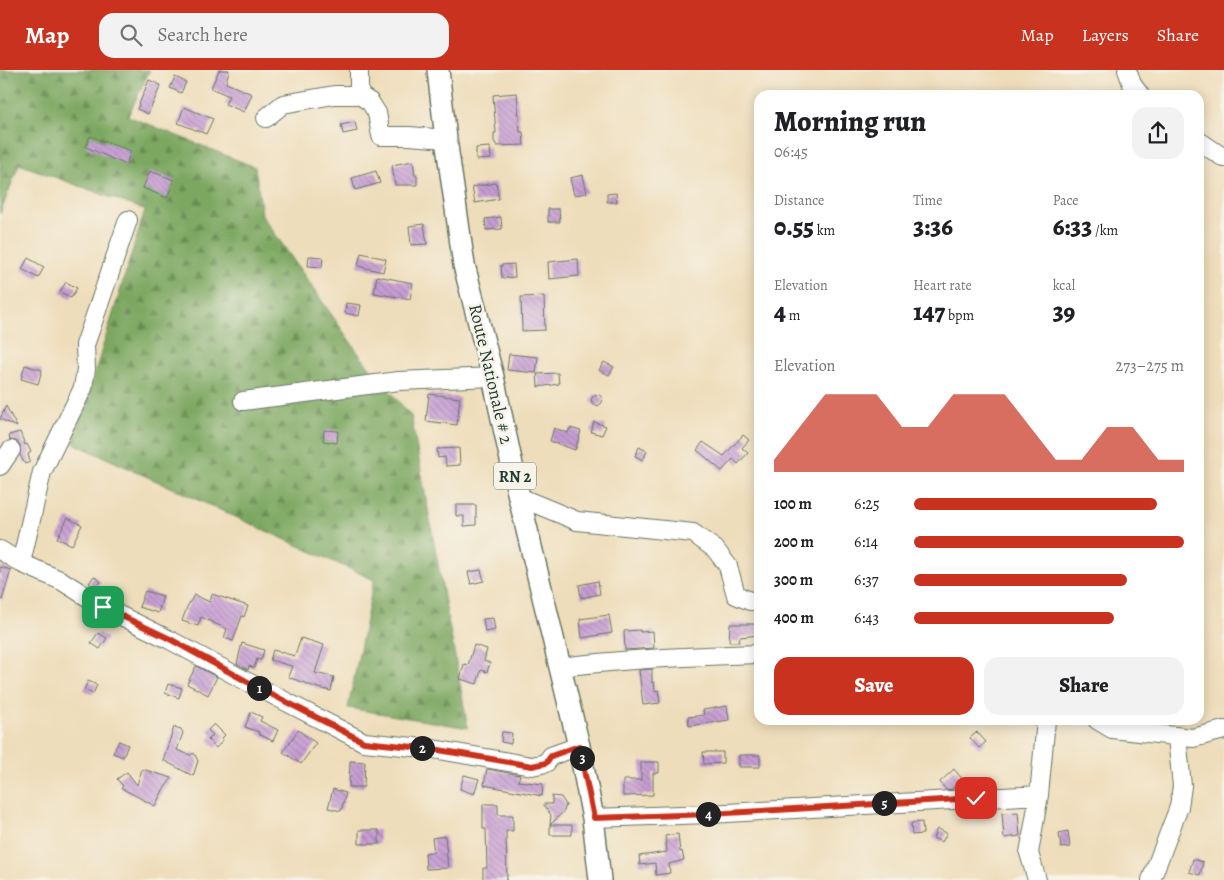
<!DOCTYPE html>
<meta charset="utf-8">
<style>
body{margin:0;font-family:Alegreya,serif;background:#f2f2f2;color:#202124;height:100vh;display:flex;flex-direction:column;font-size:19px;white-space:nowrap}
*{box-sizing:border-box;margin:0}
p{font-size:16px;color:#757577}
.icon{flex:none;width:28px;height:28px;fill:none;stroke:currentColor;stroke-width:2;stroke-linecap:round;stroke-linejoin:round}
.map{position:relative;flex:1;overflow:hidden}
.side{position:absolute;left:754px;top:20px;width:450px;height:635px;display:flex;flex-direction:column;background:#fff;border-radius:15px;box-shadow:0 2px 12px #0003}
.side>*{flex:none}
.pin{position:absolute;display:grid;place-items:center;width:42px;height:42px;color:#fff;margin:-21px;border-radius:10px;box-shadow:0 2px 8px #0006}
.km{position:absolute;width:25px;height:25px;margin:-12px;border-radius:50%;background:#222;color:#fff;font-size:14px;line-height:25px;text-align:center}
.round{display:grid;place-items:center;flex:none;width:52px;height:52px;border-radius:15px;background:#f2f2f2}
.summary{display:flex;align-items:center;justify-content:space-between;height:85px;padding:0 20px}
h1{font-size:28px;font-weight:800;line-height:38px}
.metrics{display:grid;grid-template-columns:repeat(3,1fr);gap:8px;height:85px;padding:5px 20px}
.metrics div{display:grid;align-content:center}
.metrics b{font-size:25px;font-weight:800}
.metrics small{font-size:14px;font-weight:400}
.metrics p{font-size:14px}
.chart{height:140px;padding:10px 20px}
.chart p{display:flex;justify-content:space-between}
.chart svg{width:100%;height:90px;margin-top:5px;fill:#c8321e;opacity:.7}
.action{display:flex;gap:10px;margin-top:auto;padding:10px 20px}
.action a{flex:1;height:58px;border-radius:15px;background:#c8321e;color:#fff;font-size:20px;font-weight:800;line-height:58px;text-align:center}
.action a+a{background:#f2f2f2;color:#202124}
ul{padding:0 20px;list-style:none;font-size:16px}
li{display:grid;grid-template-columns:80px 60px 1fr;align-items:center;height:38px}
li i{height:12px;border-radius:6px;background:#c8321e}
header{display:flex;align-items:center;gap:30px;box-sizing:border-box;height:70px;padding:0 25px;background:#c8321e;color:#fff}
header strong{font-size:24px}
nav{display:flex;gap:28px;margin-inline-start:auto;font-size:18px}
.search{width:350px;height:45px;background:#f2f2f2;display:flex;align-items:center;gap:12px;box-sizing:border-box;padding:0 18px;border-radius:15px;color:#757577;font-size:19px}
.map>svg:first-child{display:block}
.forest{fill:url(#forest-firs);stroke:#4e724a}
.building{fill:url(#building-back-hatch)}
.lines{fill:none;stroke-linecap:round;stroke-linejoin:round}
.minor-casing{stroke:#677563;stroke-width:20}
.major-casing{stroke:#677563;stroke-width:24}
.minor{stroke:#fff;stroke-width:18}
.major{stroke:#fff;stroke-width:21}
.route-casing{stroke:#fff;stroke-width:10}
.route{stroke:#c8321e;stroke-width:6}
.labels{text-anchor:middle;stroke-width:5;stroke-linejoin:round;paint-order:stroke}
.shield{fill:#f7f3e8;stroke:#60746a;stroke-width:1}
.shield-label{font-size:16px;font-weight:bold;fill:#1f3d34}
.street-label{font-size:18px;fill:#1f3d34;stroke:#f7f3e8}
</style>
<header>
<strong>Map</strong>
<div class="search"><svg class="icon" aria-label="search" viewBox="0 0 24 24"><circle cx="10" cy="10" r="6"/><path d="M15 15l6 6"/></svg>Search here</div>
<nav><a>Map</a><a>Layers</a><a>Share</a></nav>
</header>
<div class="map">
<svg width="1224" height="810" viewBox="0 0 1224 810">
<defs>
<pattern id="forest-firs" width="22" height="20" patternUnits="userSpaceOnUse" patternTransform="scale(1.25)"><rect width="22" height="20" fill="#7ca760"/><path d="M5 1l3.5 6h-7zM16 11l3.5 6h-7z" fill="#658950"/></pattern>
<pattern id="building-back-hatch" width="6" height="6" patternUnits="userSpaceOnUse" patternTransform="scale(1.25)"><rect width="6" height="6" fill="#c79dd4"/><path d="M-1 5l2 2M0 0l6 6M5-1l2 2" fill="none" stroke="#a181ad"/></pattern>
</defs>
<rect width="100%" height="100%" fill="#f7f3e8"/>
<filter id="ink" filterUnits="userSpaceOnUse"><feTurbulence type="fractalNoise" baseFrequency=".02" numOctaves="2"/><feDisplacementMap in="SourceGraphic" scale="10" xChannelSelector="R" yChannelSelector="G"/><feConvolveMatrix kernelMatrix="1 2 1 2 8 2 1 2 1" color-interpolation-filters="sRGB"/></filter>
<filter id="wash" filterUnits="userSpaceOnUse"><feTurbulence type="fractalNoise" baseFrequency=".0096" numOctaves="4" result="noise"/><feDisplacementMap in="SourceGraphic" scale="20" xChannelSelector="R" yChannelSelector="G"/><feGaussianBlur stdDeviation="1.12" result="paint"/><feColorMatrix in="noise" values="0 0 0 0 0 0 0 0 0 0 0 0 0 0 0 0 0 1.4 0 .05"/><feComposite in="paint" operator="in"/></filter>
<g filter="url(#wash)">
<rect width="100%" height="100%" fill="#eeddba"/>
<path class="forest" d="M0,0H150L128,46L255,97L262,145L361,287L411,346L468,658L348,638L374,510L73,373L145,140L19,94L0,144Z"/>
<g id="blocks">
<path class="building" d="M219,0H229L226,13L252,24L244,42L225,34L229,26L211,18Z
M175,7L186,12L181,23L170,18Z
M149,10L161,15L148,44L137,39Z
M517,23L520,62H523L524,75L497,76L494,71V63H496L493,25Z
M184,37L213,49L206,64L178,53Z
M355,52L357,61L343,64L341,55Z
M90,66L131,81L126,95L86,77Z
M490,77L491,89L476,90V78Z
M413,91L415,105H417V115H395L392,95Z
M150,101L174,110L167,128L143,118Z
M376,101L380,113L355,120L352,108Z
M583,105L587,123L574,125L570,108Z
M496,113L499,129L475,133L472,117Z
M616,123L617,132H607V124Z
M548,139H559L560,152H548Z
M501,147L502,159L486,160L485,149Z
M424,154L427,174L411,175L409,156Z
M361,183L386,189L383,202L358,196Z
M309,186L323,187L322,197L308,196Z
M28,188L44,197L38,208L22,199Z
M578,189L579,206L549,209L548,192Z
M514,194L515,207L502,208L501,195Z
M377,206L413,213L410,229L374,223Z
M66,212L77,218L71,228L60,222Z
M544,226L545,260L522,261L521,227Z
M346,233L361,235L359,246L345,243Z
M509,284L538,287L536,303L507,300Z
M604,292L614,297L609,305L599,300Z
M25,295L42,300L38,314L21,309Z
M558,303L559,314L538,317L537,304Z
M429,324L460,328L457,355L426,351Z
M591.5 330a5.5 5.5 0 1 1 11 0a5.5 5.5 0 1 1-11 0Z
M6,336L17,357L0,349Z
M594,352L606,356L602,365L591,362Z
M554,358L568,363L570,358L581,361L575,380L550,371Z
M324,360L338,361L337,373L323,371Z
M20,362L25,375L27,374L31,382L28,384L30,392L25,394L20,385V375L17,371L10,370L9,365Z
M743,365L749,370L742,378L748,383L738,394L733,389L722,401L697,380L703,372L724,386Z
M639,377L647,381L643,390L635,386Z
M459,378L460,395L446,396L445,387L438,388L437,379Z
M456,435H476V455L464,456V446H456Z
M68,448L82,455L72,475L57,468Z
M0,497L11,500L2,530H0Z
M481,500L484,511L471,514L468,502Z
M94,506L101,512L95,518L89,513Z
M598,511L600,524L581,528L579,515Z
M145,521L163,526L158,543L139,537Z
M212,524L248,536L244,547L242,546L233,571L224,568L227,559L201,547L198,556L182,551L187,537L194,525L210,532Z
M609,545L612,563L582,568L580,549Z
M493,548L495,560L485,562L483,549Z
M730,554H758L759,565L740,567L739,572H729Z
M640,560V562L653,561L654,578L625,580L624,561Z
M98,563L107,568L100,579L91,573Z
M301,568L324,575L315,603L334,607L331,621L318,618L288,607L292,596L270,590L273,580L295,586Z
M242,573L264,580L261,590L257,589L254,598L249,596L248,600L237,594Z
M474,575L487,579L484,591L490,593L487,602L481,600L477,614L460,609L464,594L468,595Z
M196,596L217,607L208,625L187,614Z
M652,599V613L654,612L655,621L658,620L660,633L643,635L639,600Z
M88,611L97,615L93,624L84,620Z
M168,614L182,618L179,628L165,623Z
M727,636L729,650L689,656L688,647L704,645L703,640Z
M251,642L262,647L260,651L278,660L273,671L258,664L259,662L245,657Z
M214,654L225,665L222,668L223,670L216,678L208,670L213,665L208,660Z
M174,657L181,659L183,663L177,680L190,685L194,683L198,691L193,706L163,690Z
M298,660L316,673L301,694L283,682Z
M502,662L512,663L511,674L501,672Z
M977,662L986,672L979,678L970,668Z
M119,671L128,675L123,687L113,683Z
M703,682H723V693L704,694Z
M739,685H760V697H739Z
M350,691L365,692L364,717H349Z
M641,692H659V703H653V725L623,726V710H641Z
M142,699L172,708L163,720L155,736L121,718L123,716L117,709L127,702L137,715Z
M487,699L520,705L518,711L543,714L542,726L484,715Z
M954,699L963,710L952,719L946,720L940,712Z
M464,705L479,709L474,724L460,719Z
M333,719L346,723L341,741L328,738Z
M552,726L561,727L566,735L564,741L550,755L551,745L543,734H552Z
M483,734H498V745H513V761H506L507,810H483V798H487L486,759H483Z
M1018,742L1020,766L1004,768L1002,743Z
M922,752L923,764L912,765L911,753Z
M550,755H572V765H550Z
M937,759L947,763L942,772L933,768Z
M359,760H379V774H359Z
M1068,761L1070,777L1061,778L1059,763Z
M678,764L680,782L682,781L684,790L669,794L670,803L656,805L655,793L640,795L639,786L667,782L665,766Z
M445,766L448,798L426,799L425,783L434,782L432,768Z
M1193,789L1203,792L1200,805L1189,802Z"/>
</g>
</g>
<g filter="url(#ink)">
<use href="#blocks" fill-opacity="0" stroke="#677563" stroke-width="1"/>
<g class="lines">
<defs>
<path id="minor" d="M359,0V25
M1127,0L1132,14L1140,25
M266,48L283,34L334,25H359L370,32L377,43L381,66H409L446,69
M1199,71L1224,88
M243,331L399,311L493,307
M0,396L11,380
M519,427L577,451L693,463L715,479L728,496L736,525L750,531H759
M0,480L21,493L62,511L103,537L168,569L246,611L364,672L433,679L532,696L546,693L551,686L579,676
M21,493L42,402L83,318L86,299L85,275L128,150
M560,597C626,589 692,586 759,584
M1097,650L1112,659L1193,668L1224,660
M593,748L710,744L1039,725
M1037,810L1029,783L1039,725L1046,650
M1151,810L1179,737L1182,716L1177,667"/>
<path id="major" d="M438,0L446,69L464,195L493,307L519,427L579,676L593,748L600,810"/>
</defs>
<use href="#minor" class="minor-casing"/>
<use href="#major" class="major-casing"/>
<use href="#minor" class="minor"/>
<use href="#major" class="major"/>
</g>
</g>
<g class="lines" filter="url(#ink)">
<defs>
<path id="route" d="M103,537L168,568L246,611L364,672L433,679L532,696L546,693L551,686L579,676L594,748L710,744L976,728"/>
</defs>
<use href="#route" class="route-casing"/>
<use href="#route" class="route"/>
</g>
<g class="labels">
<rect class="shield" x="494" y="392.5" width="42" height="27" rx="4"/>
<g class="shield-label">
<text x="515" y="412">RN 2</text>
</g>
<g class="street-label">
<text transform="translate(491 304) rotate(77)" y="6">Route Nationale # 2</text>
</g>
</g>
</svg>
<div class="pin" style="left:103px;top:537px;background:#1e9e55"><svg class="icon" aria-label="arrive" viewBox="0 0 24 24"><path d="M6 21V4h12l-3 4 3 4H6"/></svg></div>
<div class="pin" style="left:976px;top:728px;background:#d93025"><svg class="icon" aria-label="check" viewBox="0 0 24 24"><path d="M5 12l5 5 9-10"/></svg></div>
<b class="km" style="left:259px;top:618px">1</b>
<b class="km" style="left:422px;top:678px">2</b>
<b class="km" style="left:582px;top:688px">3</b>
<b class="km" style="left:708px;top:744px">4</b>
<b class="km" style="left:884px;top:733px">5</b>
<section class="side">
<div class="summary"><div><h1>Morning run</h1><p>06:45</p></div><a class="round"><svg class="icon" aria-label="share" viewBox="0 0 24 24"><path d="M12 15V3M7 8l5-5 5 5M5 13v7h14v-7"/></svg></a></div>
<div class="metrics">
<div><p>Distance</p><b>0.55<small> km</small></b></div>
<div><p>Time</p><b>3:36</b></div>
<div><p>Pace</p><b>6:33<small> /km</small></b></div>
</div>
<div class="metrics">
<div><p>Elevation</p><b>4<small> m</small></b></div>
<div><p>Heart rate</p><b>147<small> bpm</small></b></div>
<div><p>kcal</p><b>39</b></div>
</div>
<div class="chart"><p><span>Elevation</span>273–275 m</p>
<svg viewBox="0 0 160 44" preserveAspectRatio="none"><path d="M0 44V38L10 22L20 6L30 6L40 6L50 22L60 22L70 6L80 6L90 6L100 22L110 38L120 38L130 22L140 22L150 38L160 38V44z"/></svg>
</div>
<ul>
<li><b>100 m</b>6:25<i style="width:90%"></i></li>
<li><b>200 m</b>6:14<i style="width:100%"></i></li>
<li><b>300 m</b>6:37<i style="width:79%"></i></li>
<li><b>400 m</b>6:43<i style="width:74%"></i></li>
</ul>
<div class="action"><a>Save</a><a>Share</a></div>
</section>
</div>
